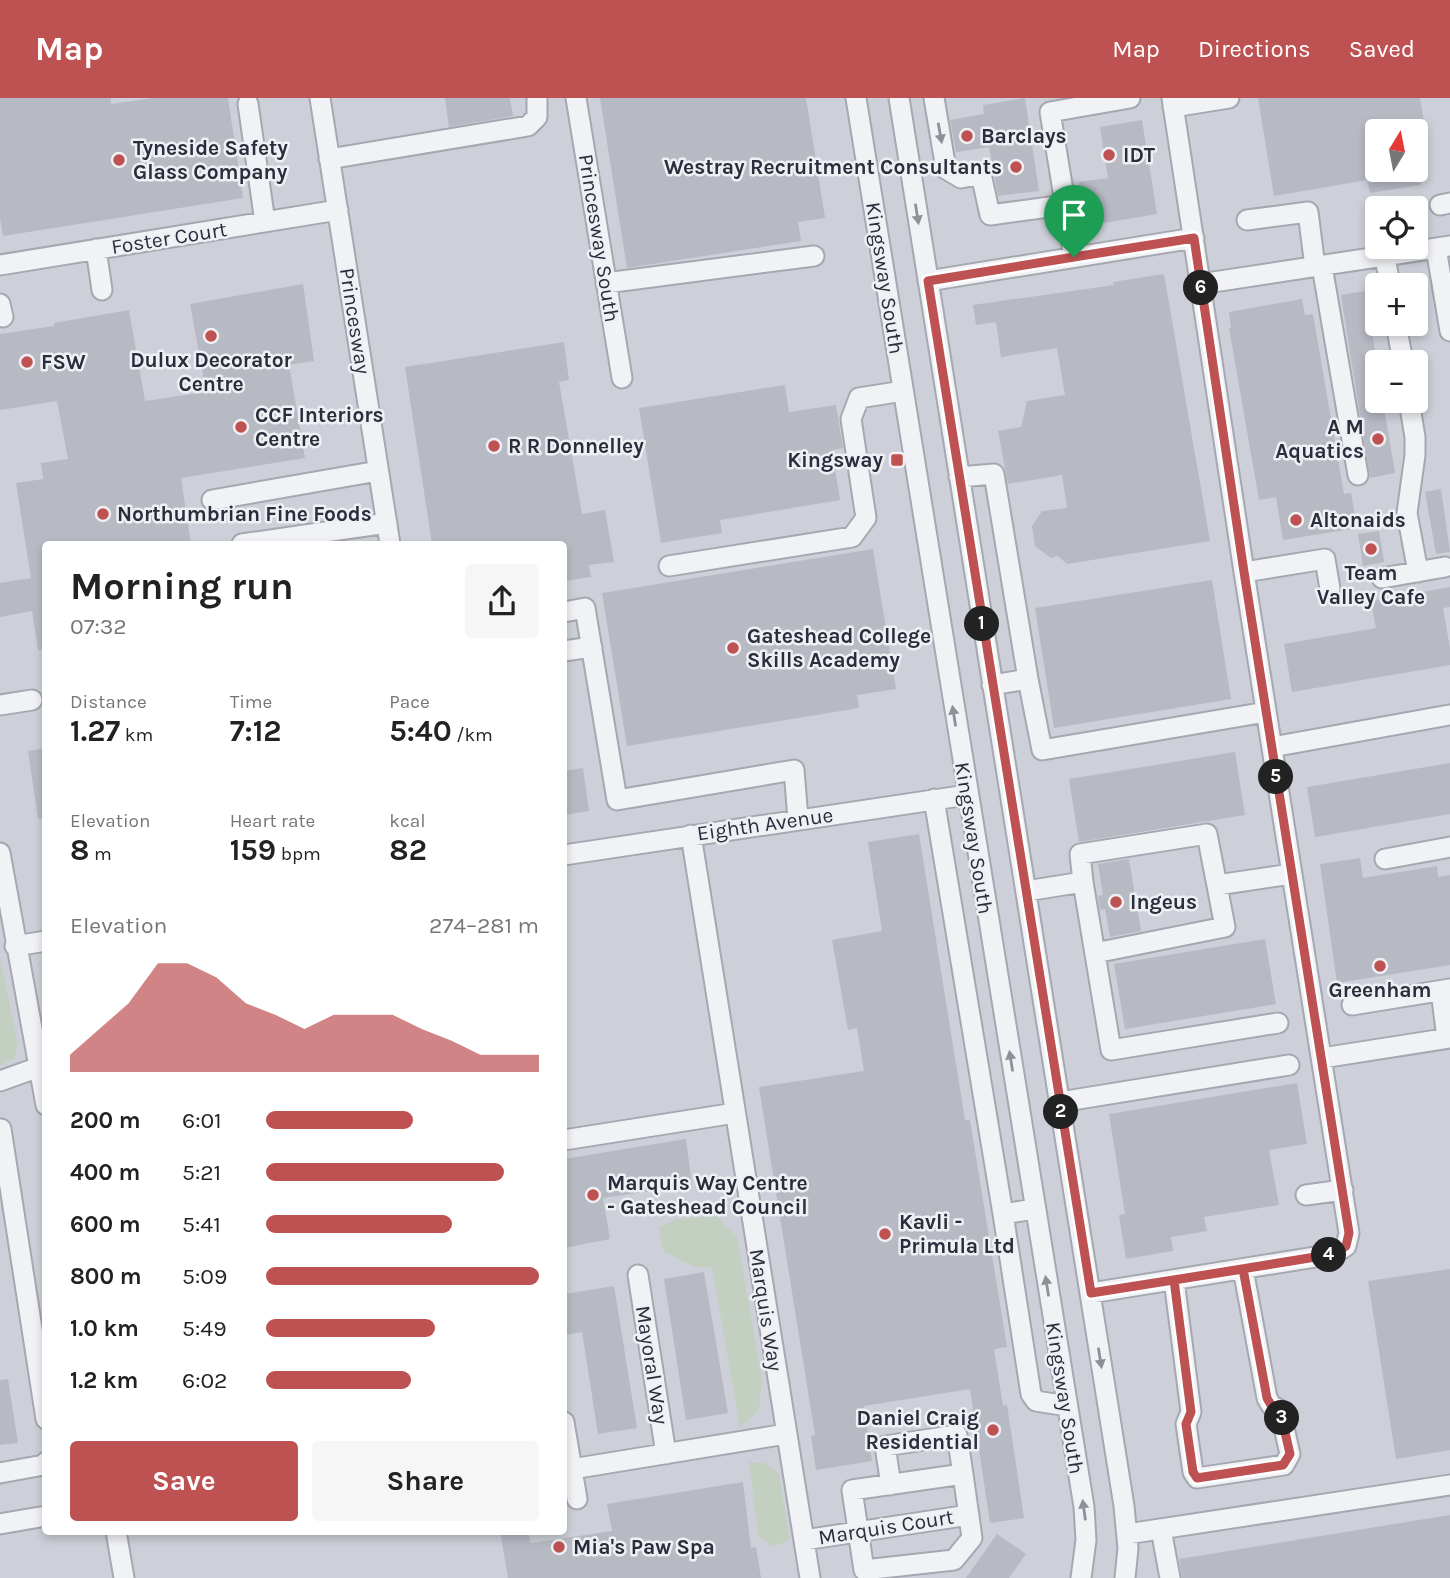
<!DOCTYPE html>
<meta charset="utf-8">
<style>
body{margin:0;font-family:Karla,sans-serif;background:#f6f6f6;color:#222;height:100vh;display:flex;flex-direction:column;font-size:26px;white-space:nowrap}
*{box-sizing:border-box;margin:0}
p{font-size:23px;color:#767676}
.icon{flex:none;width:38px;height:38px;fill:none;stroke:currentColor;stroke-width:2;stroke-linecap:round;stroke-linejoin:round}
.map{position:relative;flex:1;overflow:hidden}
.details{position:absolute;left:42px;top:443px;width:525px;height:994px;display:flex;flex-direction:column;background:#fff;border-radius:7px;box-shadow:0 4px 10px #0003}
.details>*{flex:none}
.needle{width:46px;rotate:10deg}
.controls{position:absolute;left:1365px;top:21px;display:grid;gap:14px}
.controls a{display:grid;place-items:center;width:63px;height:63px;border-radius:7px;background:#fff;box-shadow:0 4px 10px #0003;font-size:35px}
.pin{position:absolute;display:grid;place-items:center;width:60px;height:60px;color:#fff;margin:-72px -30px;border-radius:50% 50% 50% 0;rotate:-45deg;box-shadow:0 0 7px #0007}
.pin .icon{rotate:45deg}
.km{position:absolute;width:35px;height:35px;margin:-18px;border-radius:50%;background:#222;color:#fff;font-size:19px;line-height:35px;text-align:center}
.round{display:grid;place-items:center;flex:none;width:74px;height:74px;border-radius:7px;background:#f6f6f6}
.overview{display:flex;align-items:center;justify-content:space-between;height:119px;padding:0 28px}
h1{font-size:38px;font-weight:700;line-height:52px}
.stats{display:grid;grid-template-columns:repeat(3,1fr);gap:10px;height:119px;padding:7px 28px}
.stats div{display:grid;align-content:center}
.stats b{font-size:30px;font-weight:700}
.stats small{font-size:19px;font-weight:400}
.stats p{font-size:19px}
.chart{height:196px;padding:14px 28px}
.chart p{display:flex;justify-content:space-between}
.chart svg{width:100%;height:126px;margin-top:7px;fill:#be5152;opacity:.7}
.cta{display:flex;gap:14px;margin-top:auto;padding:14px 28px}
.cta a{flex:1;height:80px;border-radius:7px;background:#be5152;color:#fff;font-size:28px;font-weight:700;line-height:80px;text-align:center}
.cta a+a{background:#f6f6f6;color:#222}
ul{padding:0 28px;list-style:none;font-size:23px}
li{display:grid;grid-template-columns:112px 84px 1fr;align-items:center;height:52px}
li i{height:18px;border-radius:9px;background:#be5152}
header{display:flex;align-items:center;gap:42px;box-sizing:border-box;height:98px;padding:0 35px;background:#be5152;color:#fff}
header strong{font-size:33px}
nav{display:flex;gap:38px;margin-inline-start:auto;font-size:24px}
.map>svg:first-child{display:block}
.built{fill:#cdd0d8;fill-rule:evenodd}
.green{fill:#c3d0c1}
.building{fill:#b7bac3}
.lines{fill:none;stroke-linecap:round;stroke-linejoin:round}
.minor-casing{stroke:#a5a8b0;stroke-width:23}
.minor{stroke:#f1f2f5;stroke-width:19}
.oneway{fill:#8e9098}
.route-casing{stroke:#fff;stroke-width:14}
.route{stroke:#be5152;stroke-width:9}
.poi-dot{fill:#be5152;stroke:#eef0f4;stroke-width:2.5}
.labels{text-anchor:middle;stroke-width:5;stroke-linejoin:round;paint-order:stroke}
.poi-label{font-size:21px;font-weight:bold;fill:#2a2e3c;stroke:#eef0f4;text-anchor:start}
.street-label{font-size:21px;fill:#2a2e3c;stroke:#eef0f4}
</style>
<header>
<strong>Map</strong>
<nav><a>Map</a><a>Directions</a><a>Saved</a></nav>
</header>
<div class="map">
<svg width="1450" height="1480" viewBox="0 0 1450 1480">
<rect width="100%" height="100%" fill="#dfe1e7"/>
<path class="built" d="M0,0H1450V1480H0ZM1377,33H1416V72H1377ZM1377,110H1416V149H1377ZM1377,187H1416V226H1377ZM1377,264H1416V303H1377ZM46,446H564V1433H46Z"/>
<path class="green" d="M0,859L18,948L14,961L0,967Z
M717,1118L737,1139L762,1282L759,1312L740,1330L712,1169H695L663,1153L659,1129L677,1121Z
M749,1364L764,1365L779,1376L790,1442L772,1449L758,1437Z"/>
<path class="building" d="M0,0H111V6L153,0H228L243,100L3,138L0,121Z
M445,0H510L513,18L449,29Z
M600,0H806L825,120L798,124L801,143L627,170Z
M1025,0L1039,93L998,98L989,49L956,54L950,22L984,16L983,7Z
M1258,0H1420L1425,29L1411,31L1412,33H1377V72H1418L1421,87L1370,95L1367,82L1274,98Z
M1142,22L1157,116L1086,128L1079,84L1108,80L1100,29Z
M1164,176L1210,443L1067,466L1058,458L1051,460L1035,448L1032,428L1042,413L1067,410L1062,377L1008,386L998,333L1021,329L1027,303L1065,297L1057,250L1001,259L996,224L976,227L973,207L1114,187L1113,184Z
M303,186L314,263L289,267L305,360L181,380L191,446H46V551L38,552L32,513L0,519V485L31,480L16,385L43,381L41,365L68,361L57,303L0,312V236L54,228V225L129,212L145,303L206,294L190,206Z
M1365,193L1377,265V303H1383L1395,375L1370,380L1341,197Z
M1302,201L1305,217L1313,216L1344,396L1351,395L1357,430L1283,442L1276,399L1259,402L1229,230H1231L1229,214Z
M564,244L569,282L559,284L582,416L605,412L614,464L589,467L591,479L564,483V446H432L405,269Z
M785,287L789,314L836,307L843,350L832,352L840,402L720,422L722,435L661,445L639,310Z
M1441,391L1450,454L1436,456L1425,394Z
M1379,433L1384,464L1363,468L1358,436Z
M873,451L896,591L857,597L859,610L627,648L602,495Z
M1212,482L1231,601L1054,630L1035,510Z
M1450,489V509L1443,510L1450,550V567L1292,594L1284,546L1376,530L1371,503Z
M46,650V720L38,721L28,653Z
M1235,654L1245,717L1079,744L1069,681Z
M1450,665V716L1315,739L1307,689Z
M583,670L589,713L564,717V673Z
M919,736L965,1022H970L1007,1249L994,1251L1003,1308L1007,1307L1024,1420L990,1425L970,1291L864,1308L872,1363L816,1372L811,1338L815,1337L759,989L864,973L857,930L848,932L832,842L882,833L868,744Z
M1360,760L1363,780L1437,768L1438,779L1450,777V867L1337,885L1320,766Z
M1129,761L1141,833L1110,839L1105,811L1100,812L1098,798L1103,797L1098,766Z
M1265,841L1276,906L1125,931L1114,866Z
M1297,985L1307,1046L1269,1052L1279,1107L1204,1119L1207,1133L1171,1139L1173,1153L1126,1161L1119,1117L1125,1116L1109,1016Z
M686,1041L692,1087L603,1100L610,1141L564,1150V1061Z
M1450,1171V1352L1396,1361L1368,1183Z
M704,1174L728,1315L686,1322L664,1181Z
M614,1188L637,1330L598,1336L582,1234L564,1237V1196Z
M8,1281L18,1345L0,1347V1282Z
M743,1384L751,1450L756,1449L761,1480H508L500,1433H528L531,1445L612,1433L607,1406Z
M1450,1417V1480H1182L1179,1461Z
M997,1436L1026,1456L1009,1480H966Z"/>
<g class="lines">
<defs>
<path id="minor" d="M320,0L390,446
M576,0L622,280
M856,0L1084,1409L1086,1442L1081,1480
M899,0L1124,1408L1128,1450L1125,1480
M934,0L946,71L961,80L981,76L990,117L1064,107
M248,6L265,124
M1173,9L1229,0
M329,61L528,28L537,19V0
M1440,107L1450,105
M1247,122L1308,114L1315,169
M1436,150L1450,233
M96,151L102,192
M1074,159L1050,14L1130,0
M1385,159L1390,187
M0,167L338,112
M1322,168L1358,377
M928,183L1194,140
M606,185L814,158
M1200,186L1450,148
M0,206L3,219
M1396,226L1403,264
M1409,303L1415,339V357L1407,415L1418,474
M959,379L994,376L1028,581L992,587
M212,402L378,373
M242,446L387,425
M669,468L852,439L866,420L851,321L859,300L903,293
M1244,474L1325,461L1330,491
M1382,480L1445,469
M564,514L585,510L617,702L794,672L798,721
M564,553L592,549
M1028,581L1042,652L1266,614
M0,607L32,602
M1272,649L1449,617
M934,701L1003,1116L1035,1111
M691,737L810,1480
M0,755L46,1007
M564,757L967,697
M1385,761L1450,749
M1083,784L1080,756L1207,736L1225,829L1095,855
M1217,787L1291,776
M1026,793L1083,784L1111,952L1278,925
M15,848L46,843
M1441,893L1447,940
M1352,907L1450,891
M1322,960L1450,940
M0,983L39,969
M1060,1004L1289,967
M1,1031L46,1321
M564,1042L735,1015
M1306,1097L1343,1092
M1003,1116L1031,1296L1036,1303L1067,1308
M638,1177L666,1356
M1174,1182L1191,1314L1186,1326L1193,1374L1197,1380L1284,1367L1290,1356L1280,1312L1271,1307L1267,1300L1243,1171
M1091,1195L1334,1156L1346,1148L1349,1135L1244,474L1172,0
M564,1324L577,1401
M572,1371L786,1336
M0,1375L44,1367L46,1364
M963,1376L972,1440L954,1462L864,1472L852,1392Z
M891,1387L885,1348L957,1337L963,1376
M0,1426L46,1418
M1161,1431L1170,1480
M116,1433L124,1480
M1127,1436L1450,1387
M804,1442L969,1417"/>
</defs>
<use href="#minor" class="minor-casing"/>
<use href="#minor" class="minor"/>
</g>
<defs><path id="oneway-solid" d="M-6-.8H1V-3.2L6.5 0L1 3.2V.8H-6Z" transform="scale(1.75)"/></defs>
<g class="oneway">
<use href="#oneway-solid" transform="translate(940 35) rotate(80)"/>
<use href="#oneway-solid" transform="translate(917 116) rotate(81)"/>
<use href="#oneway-solid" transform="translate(954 618) rotate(-99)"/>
<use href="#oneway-solid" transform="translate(1011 963) rotate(-99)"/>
<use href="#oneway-solid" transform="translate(1047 1188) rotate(-99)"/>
<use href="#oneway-solid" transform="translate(1100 1260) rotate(81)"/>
<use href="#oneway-solid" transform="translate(1084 1412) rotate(-98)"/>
</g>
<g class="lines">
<defs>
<path id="route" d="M1074,159L928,183L1091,1195L1243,1171L1267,1300L1271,1307L1280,1312L1290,1356L1283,1367L1197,1380L1193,1374L1186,1326L1191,1314L1174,1182L1334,1156L1346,1148L1349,1135L1244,474L1194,140L1074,159"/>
</defs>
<use href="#route" class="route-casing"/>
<use href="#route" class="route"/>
</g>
<g class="poi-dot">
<circle cx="967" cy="38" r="7"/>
<circle cx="1109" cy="57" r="7"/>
<circle cx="119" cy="62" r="7"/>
<circle cx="1016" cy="69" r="7"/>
<circle cx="211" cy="238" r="7"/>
<circle cx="27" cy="264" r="7"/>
<circle cx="241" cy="329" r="7"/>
<circle cx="1378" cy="341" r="7"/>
<circle cx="494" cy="348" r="7"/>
<rect x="890" y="355" width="14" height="14" rx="3.5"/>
<circle cx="103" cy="416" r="7"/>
<circle cx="1296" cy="422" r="7"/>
<circle cx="1371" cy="451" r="7"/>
<circle cx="733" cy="550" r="7"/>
<circle cx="1116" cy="804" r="7"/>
<circle cx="1380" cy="868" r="7"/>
<circle cx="593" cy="1097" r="7"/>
<circle cx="885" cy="1136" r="7"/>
<circle cx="993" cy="1332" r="7"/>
<circle cx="559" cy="1449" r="7"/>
</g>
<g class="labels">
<g class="poi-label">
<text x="981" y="45">Barclays</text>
<text x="133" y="57">Tyneside Safety<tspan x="133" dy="24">Glass Company</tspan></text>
<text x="1123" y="64">IDT</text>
<text x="1002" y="76" text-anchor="end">Westray Recruitment Consultants</text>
<text x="211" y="269" text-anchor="middle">Dulux Decorator<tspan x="211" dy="24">Centre</tspan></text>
<text x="41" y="271">FSW</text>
<text x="255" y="324">CCF Interiors<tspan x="255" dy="24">Centre</tspan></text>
<text x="1364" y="336" text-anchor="end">A M<tspan x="1364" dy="24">Aquatics</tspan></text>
<text x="508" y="355">R R Donnelley</text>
<text x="883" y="369" text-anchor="end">Kingsway</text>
<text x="117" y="423">Northumbrian Fine Foods</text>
<text x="1310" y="429">Altonaids</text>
<text x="1371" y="482" text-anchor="middle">Team<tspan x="1371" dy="24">Valley Cafe</tspan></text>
<text x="747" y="545">Gateshead College<tspan x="747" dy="24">Skills Academy</tspan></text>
<text x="1130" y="811">Ingeus</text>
<text x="1380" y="899" text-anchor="middle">Greenham</text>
<text x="607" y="1092">Marquis Way Centre<tspan x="607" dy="24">- Gateshead Council</tspan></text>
<text x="899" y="1131">Kavli -<tspan x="899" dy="24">Primula Ltd</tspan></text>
<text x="979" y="1327" text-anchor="end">Daniel Craig<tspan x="979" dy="24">Residential</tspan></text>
<text x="573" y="1456">Mia's Paw Spa</text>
</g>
<g class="street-label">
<text transform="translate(169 140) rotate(-9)" y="7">Foster Court</text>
<text transform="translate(599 140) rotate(81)" y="7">Princesway South</text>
<text transform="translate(885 180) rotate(81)" y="7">Kingsway South</text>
<text transform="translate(355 223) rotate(81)" y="7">Princesway</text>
<text transform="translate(765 726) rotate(-8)" y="7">Eighth Avenue</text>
<text transform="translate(974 740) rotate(81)" y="7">Kingsway South</text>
<text transform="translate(766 1212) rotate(81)" y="7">Marquis Way</text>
<text transform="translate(652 1267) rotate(81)" y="7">Mayoral Way</text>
<text transform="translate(1065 1300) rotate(81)" y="7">Kingsway South</text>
<text transform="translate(886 1429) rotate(-9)" y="7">Marquis Court</text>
</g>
</g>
</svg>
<div class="controls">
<a><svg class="needle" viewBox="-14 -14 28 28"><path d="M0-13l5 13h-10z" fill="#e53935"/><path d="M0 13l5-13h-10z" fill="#767676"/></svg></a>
<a><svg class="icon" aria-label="locate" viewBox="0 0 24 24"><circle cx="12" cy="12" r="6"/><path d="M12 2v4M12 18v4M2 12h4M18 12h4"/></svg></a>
<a>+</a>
<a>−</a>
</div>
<div class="pin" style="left:1074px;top:159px;background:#1e9e55"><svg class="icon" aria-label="arrive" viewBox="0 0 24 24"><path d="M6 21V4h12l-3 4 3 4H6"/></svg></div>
<b class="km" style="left:982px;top:526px">1</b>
<b class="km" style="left:1061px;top:1014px">2</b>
<b class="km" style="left:1282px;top:1320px">3</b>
<b class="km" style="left:1329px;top:1157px">4</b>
<b class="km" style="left:1276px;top:679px">5</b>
<b class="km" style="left:1201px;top:190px">6</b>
<section class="details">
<div class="overview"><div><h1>Morning run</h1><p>07:32</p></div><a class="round"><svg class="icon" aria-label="share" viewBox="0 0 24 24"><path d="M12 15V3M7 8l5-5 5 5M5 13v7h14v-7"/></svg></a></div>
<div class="stats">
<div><p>Distance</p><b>1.27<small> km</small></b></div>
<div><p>Time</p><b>7:12</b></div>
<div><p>Pace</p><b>5:40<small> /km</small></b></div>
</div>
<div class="stats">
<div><p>Elevation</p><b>8<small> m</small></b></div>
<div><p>Heart rate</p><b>159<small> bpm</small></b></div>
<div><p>kcal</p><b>82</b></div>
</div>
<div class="chart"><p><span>Elevation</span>274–281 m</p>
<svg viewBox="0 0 160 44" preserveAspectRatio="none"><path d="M0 44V38L10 29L20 20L30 6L40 6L50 11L60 20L70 24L80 29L90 24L100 24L110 24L120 29L130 33L140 38L150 38L160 38V44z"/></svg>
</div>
<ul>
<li><b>200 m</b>6:01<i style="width:54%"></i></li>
<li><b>400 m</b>5:21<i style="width:87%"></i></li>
<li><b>600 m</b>5:41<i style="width:68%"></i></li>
<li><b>800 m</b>5:09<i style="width:100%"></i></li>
<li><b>1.0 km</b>5:49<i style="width:62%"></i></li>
<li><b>1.2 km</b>6:02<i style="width:53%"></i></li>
</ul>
<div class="cta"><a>Save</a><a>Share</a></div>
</section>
</div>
